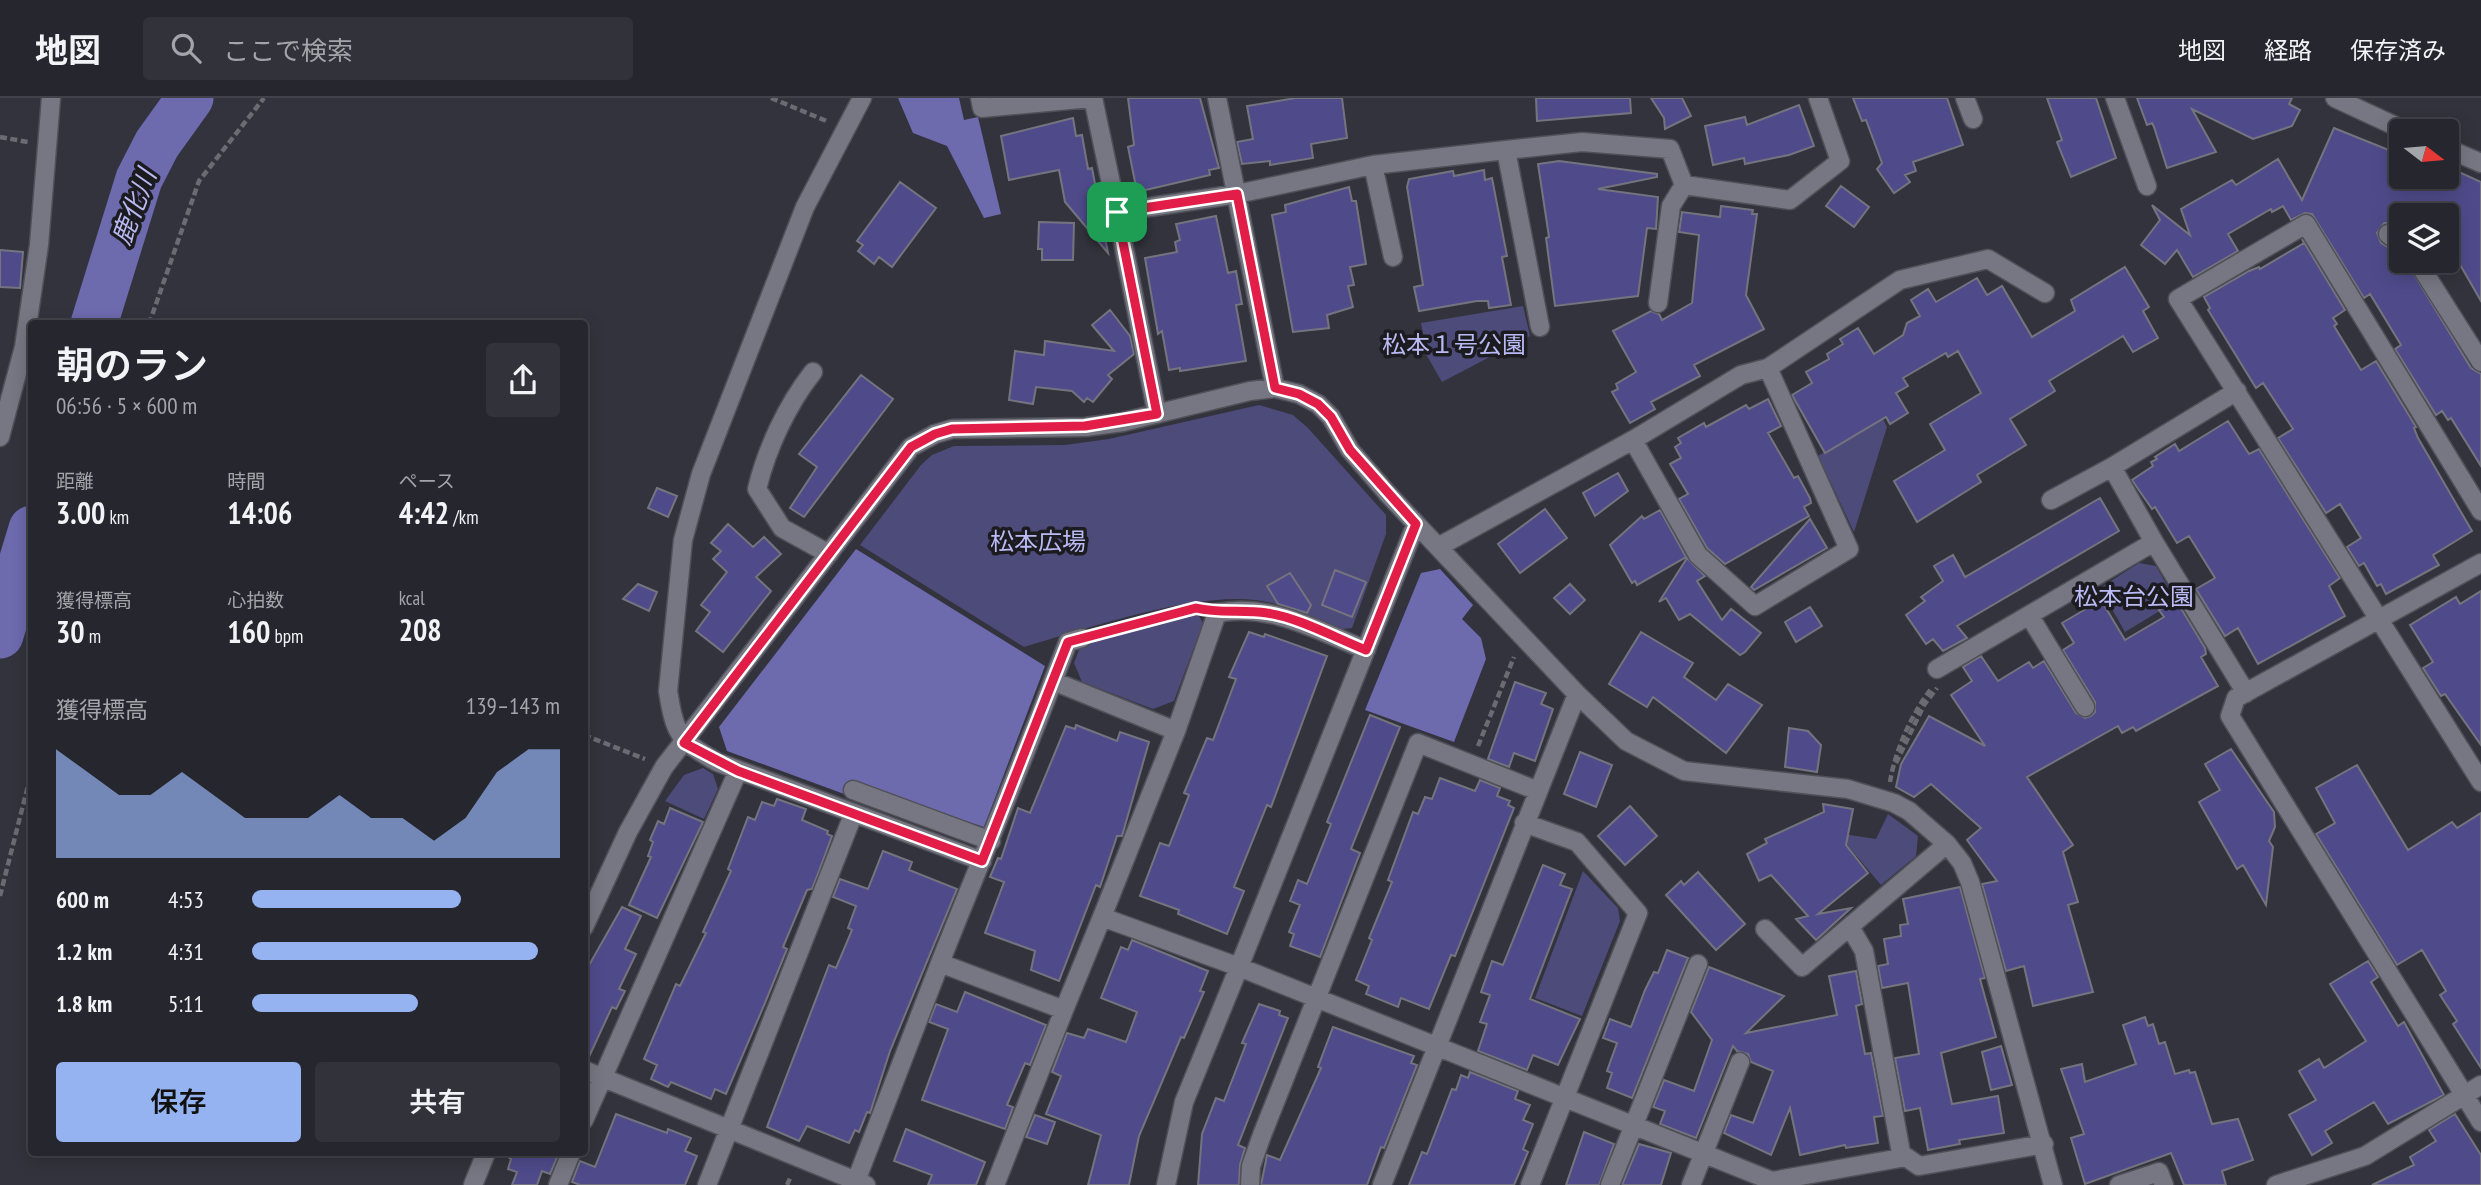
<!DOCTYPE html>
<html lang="ja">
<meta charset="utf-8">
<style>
body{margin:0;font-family:"PT Sans Narrow","Noto Sans JP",sans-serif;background:#32323a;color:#f1f3f6;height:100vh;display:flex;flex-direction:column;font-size:26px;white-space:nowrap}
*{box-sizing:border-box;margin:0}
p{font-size:23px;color:#a4a5aa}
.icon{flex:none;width:38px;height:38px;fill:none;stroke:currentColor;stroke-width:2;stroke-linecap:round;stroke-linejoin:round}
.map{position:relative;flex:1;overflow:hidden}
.drawer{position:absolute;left:28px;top:222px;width:560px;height:836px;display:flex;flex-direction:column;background:#26262e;border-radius:7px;box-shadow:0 4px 18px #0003,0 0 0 2px #42434a}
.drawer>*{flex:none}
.needle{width:46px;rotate:106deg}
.controls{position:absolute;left:2389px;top:21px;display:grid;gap:14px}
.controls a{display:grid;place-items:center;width:70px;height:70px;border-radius:7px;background:#26262e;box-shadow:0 4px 18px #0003,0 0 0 2px #42434a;font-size:35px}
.pin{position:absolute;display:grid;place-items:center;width:60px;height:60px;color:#fff;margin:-30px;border-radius:14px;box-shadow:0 4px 10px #0006}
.round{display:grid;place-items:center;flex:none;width:74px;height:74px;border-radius:7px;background:#32323a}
.headline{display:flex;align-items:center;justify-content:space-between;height:119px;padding:0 28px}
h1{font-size:38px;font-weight:600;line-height:52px}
.metrics{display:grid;grid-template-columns:repeat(3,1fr);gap:10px;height:119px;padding:7px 28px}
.metrics div{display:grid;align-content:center}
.metrics b{font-size:30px;font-weight:600}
.metrics small{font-size:19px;font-weight:400}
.metrics p{font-size:19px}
.chart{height:196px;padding:14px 28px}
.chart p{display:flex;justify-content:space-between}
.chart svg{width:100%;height:126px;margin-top:7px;fill:#95b2f1;opacity:.7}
.button{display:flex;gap:14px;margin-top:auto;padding:14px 28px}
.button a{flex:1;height:80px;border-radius:7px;background:#95b2f1;color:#111;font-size:28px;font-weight:600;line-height:80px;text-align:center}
.button a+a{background:#32323a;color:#f1f3f6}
ul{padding:0 28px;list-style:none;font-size:23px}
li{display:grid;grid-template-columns:112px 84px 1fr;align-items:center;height:52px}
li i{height:18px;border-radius:9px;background:#95b2f1}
header{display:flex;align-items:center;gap:42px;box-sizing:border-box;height:98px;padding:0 35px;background:#26262e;border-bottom:2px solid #42434a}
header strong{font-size:33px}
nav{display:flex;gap:38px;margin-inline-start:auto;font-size:24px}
.search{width:490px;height:63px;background:#32323a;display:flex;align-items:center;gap:18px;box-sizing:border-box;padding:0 24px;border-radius:7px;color:#a4a5aa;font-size:26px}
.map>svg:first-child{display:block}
.green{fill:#4d4b7a}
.water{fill:#6d6aae}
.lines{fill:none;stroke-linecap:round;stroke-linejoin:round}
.river{stroke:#6d6aae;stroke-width:47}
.building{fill:#4f4b8b;stroke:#74747f;stroke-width:2}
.minor-casing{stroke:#505058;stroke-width:21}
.path{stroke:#6b6b74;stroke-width:4.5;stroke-dasharray:7 3.5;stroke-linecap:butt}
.minor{stroke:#767782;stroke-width:18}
.route-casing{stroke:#fff;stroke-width:14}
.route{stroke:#e11d48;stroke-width:9}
.labels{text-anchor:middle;stroke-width:7;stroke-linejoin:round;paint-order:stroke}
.park-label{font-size:24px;fill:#babbf4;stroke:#1b1b20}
.water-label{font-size:26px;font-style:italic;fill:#b8b9f1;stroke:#1b1b20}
</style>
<header>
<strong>地図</strong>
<div class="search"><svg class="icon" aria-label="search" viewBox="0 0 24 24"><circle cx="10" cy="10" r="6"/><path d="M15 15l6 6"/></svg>ここで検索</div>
<nav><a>地図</a><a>経路</a><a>保存済み</a></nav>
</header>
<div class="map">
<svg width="2481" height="1087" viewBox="0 0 2481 1087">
<rect width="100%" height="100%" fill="#33333d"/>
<path class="green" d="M1523,208L1530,238L1442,284L1427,258L1421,225Z
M1259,307L1293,317L1308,330L1386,417V436L1352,530L1343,531C1319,523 1296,511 1272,505C1208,488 1087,531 1024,549L860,447L921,367L932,357L954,348L1065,347L1109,341Z
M1882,319L1887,329L1854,434L1818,358Z
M2139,465L2156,468L2176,503L2125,534L2100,490Z
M1197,515L1203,525L1174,603L1153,611L1082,584L1074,565L1082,544Z
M703,670L713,676L718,691L704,721L665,703L684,677Z
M1888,716L1918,738L1916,758L1881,787L1837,735L1876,741Z
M1583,773L1618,810L1620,823L1582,918L1535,900Z"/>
<path class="water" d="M898,0H959L964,22L978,19L1001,116L984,120L947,48L913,35Z
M856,451L1045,568L984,729L850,685L844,696L727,653L719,629Z
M1440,471L1473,507L1462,521L1481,540L1486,561L1454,644L1365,612L1421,475Z"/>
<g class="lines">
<path class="river" d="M94,226L139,81L157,46L190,0
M0,537L32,431"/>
</g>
<path class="building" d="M1128,0H1200L1219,70L1209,72L1210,77L1137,94L1128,49L1134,47Z
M1296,0H1342L1347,40L1311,46L1313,60L1270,67V63L1242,66L1237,44L1253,41L1247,8Z
M1536,0H1630L1631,15L1537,23Z
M1651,0H1682L1691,18L1665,31L1664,20Z
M1853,0H1947L1963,47L1913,64L1916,73L1905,77L1910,84L1894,95L1877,71L1882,65L1866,22L1862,23Z
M2047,0H2096L2116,60L2071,79L2057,44L2062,42Z
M2137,0H2292L2289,6L2300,12L2292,28L2253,41L2192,11L2216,54L2167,70L2154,29L2152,25L2147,27Z
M1799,7L1814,48L1789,57L1745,66L1744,60L1713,67L1705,28L1745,19L1747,27Z
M1073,20L1076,38L1082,37L1088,71L1092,70L1108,155L1065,104L1059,72L1009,82L1001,38Z
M2334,30L2401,57V79H2446V68L2481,84V203L2455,158L2435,170L2430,163H2446V117H2401V132L2390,125H2384L2377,135L2381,145L2401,157V163H2406L2471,270L2481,276V368L2451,320L2448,322L2442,313L2436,317L2395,251L2401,247L2370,196L2364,200L2312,116L2305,115L2291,122L2283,108L2272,114L2271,111L2228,136L2238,153L2193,179L2177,152L2165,166L2141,147L2160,122L2152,107L2190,137L2181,111L2232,82L2236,87L2278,61L2302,102Z
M1559,63L1657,76V79L1598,91L1658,99L1656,131L1647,130L1638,198L1555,208L1546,140L1549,139L1538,66Z
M1484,72L1485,82L1492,80L1507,158L1502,159L1511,207L1489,210L1488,203H1477L1419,213L1414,189L1423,187L1407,89L1409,81L1453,73L1454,78Z
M900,84L936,110L892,169L879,159L874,166L858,153L863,147L857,143Z
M1841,88L1869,109L1854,129L1826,108Z
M1349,89L1352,103H1356L1366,166L1350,169L1354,187L1348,188L1353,209L1327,217L1329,230L1293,234L1272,117L1286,114L1285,107Z
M1721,108L1753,112L1752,116H1757L1746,197L1764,231L1694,267L1700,278L1651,304L1655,311L1630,325L1612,294L1618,291L1616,286L1636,274L1613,233L1651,213L1659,216L1662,222L1692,205L1699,137L1679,134L1682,114L1720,119Z
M1216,118L1228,175L1236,173L1242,206L1236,207L1246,263L1180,273V270L1169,272L1162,233L1158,236L1145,160L1177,154L1175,144L1180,142L1176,126Z
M1039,124L1074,125L1073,162H1042V151H1038Z
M2302,141L2345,212L2333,220L2337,226L2334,228L2361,272L2376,263L2416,329L2414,330L2418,340L2472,433L2433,457L2439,467L2386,496L2381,486L2377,488L2364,465L2359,468L2347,449L2361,440L2340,406L2326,415L2278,340L2293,331L2263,285L2256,290L2208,212L2210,210L2204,199L2249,173L2259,169L2260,171L2304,145Z
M0,152L23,154L20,190L0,189Z
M2125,169L2149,209L2143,213L2158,240L2133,254L2123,238L2049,283L2055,293L2010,321L2026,347L1977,377L1981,384L1917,424L1894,383L1945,352L1930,326L1981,295L1958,253L1948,259L1946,255L1903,280L1908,288L1896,295L1908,315L1890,326L1886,319L1825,355L1792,297L1812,285L1806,274L1829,261L1827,256L1843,246L1840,241L1858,230L1874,256L1903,237L1907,225L1920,218L1911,202L1928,191L1936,204L1977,180L1987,197L2002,188L2032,239L2075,213L2071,202Z
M1110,212L1130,238L1134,256L1108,277L1112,281L1093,304L1087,300L1084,304L1072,293L1036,289L1033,306L1009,302L1015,253L1044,257L1045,243L1114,253L1092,227Z
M861,277L893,301L804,419L790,410L817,369L799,356Z
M1768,301L1781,328L1768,335L1794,380L1798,378L1810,400L1811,405L1804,409L1809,418L1725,466L1707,450L1679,401L1688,396L1670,366L1681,360L1675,349L1681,345L1678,340L1704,325L1706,329L1746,307L1749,311Z
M2228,323L2249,356L2259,351L2340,480L2329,488L2345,518L2258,566L2238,530L2225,538L2196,491L2215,480L2189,438L2177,445L2155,409L2152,411L2132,382L2153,368L2151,364L2157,361L2155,359L2175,346L2179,353Z
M1618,375L1628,393L1595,418L1583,395Z
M657,390L677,398L668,419L648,410Z
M2100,400L2119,433L1957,528L1967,540L1943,553L1933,541L1926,546L1906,517L1925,503L1921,499L1943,483L1934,468L1953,457L1965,479Z
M1545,411L1567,440L1520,475L1498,446Z
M1660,412L1686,459L1637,487L1635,483L1632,485L1610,447L1642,418L1644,421Z
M1810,421L1827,450L1754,492L1751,489Z
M728,426L753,449L764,439L781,456L756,479L771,493L723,554L696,533L710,514L701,507L727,474L713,461L721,453L711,445Z
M1687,460L1705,478L1697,483L1722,522L1731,511L1761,535L1745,554L1740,557L1690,516L1679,522L1666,500L1659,504Z
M1335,472L1366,484L1352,519L1322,507Z
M1290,475L1311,507L1307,515L1278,506L1267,488Z
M638,486L657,494L649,513L623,501Z
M1570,486L1585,502L1570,516L1554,500Z
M2481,493V647L2445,596L2441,598L2423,570L2433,564L2410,527L2456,499L2460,506Z
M2101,502L2125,542L2164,519L2159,512L2176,502L2205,550L2206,556L2201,559L2218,588L2136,633L2133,629L2122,635L2118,628L2027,679L2073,747L2063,754L2078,804L2068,807L2093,894L2033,908L2024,868L2006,873L1982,786L1997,783L1967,742L1981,730L1931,686L1914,699L1896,689L1901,666L1929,618L1985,648L1951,597L1972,583L1963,569L1981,558L1998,583L2029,564L2033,570L2044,563L2076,615L2085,620L2091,618L2095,614V604L2063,552L2074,545L2062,525Z
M1810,509L1822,528L1796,544L1785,524Z
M1249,534L1264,539L1265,536L1327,558L1271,709L1267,707L1234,789L1244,793L1227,836L1178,816L1179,812L1140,798L1160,745L1169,748L1189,697L1184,695L1207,640L1213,642L1236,581L1229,579Z
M1641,534L1693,565L1684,579L1716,602L1728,586L1762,607L1726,655L1653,599L1647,609L1609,586Z
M1515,584L1546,595L1541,606L1553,611L1535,663L1514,655L1509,669L1488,661Z
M1370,617L1400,629L1351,751L1360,755L1320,859L1290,848L1294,836L1289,834L1300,807L1290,803L1298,782L1307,786L1331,726L1327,724Z
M1076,627L1117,643L1120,634L1149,644L1122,738H1117L1100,789L1096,787L1059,883L1031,872L1035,853L985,835L1004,784L990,779L998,760L1001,761L1018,710L1030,715L1066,628L1075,631Z
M1789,630L1808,633L1821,647L1817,674L1785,669Z
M2231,651L2274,714L2275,729L2269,743L2273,749L2266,807L2243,767L2237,771L2199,704L2220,692L2205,666Z
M1580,654L1612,667L1596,709L1564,696Z
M2357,667L2408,752L2452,724L2457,730L2481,715V970L2453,926L2457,923L2440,897L2446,893L2422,852L2397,867L2316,736L2335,725L2316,690Z
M1440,680L1475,693L1480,682L1500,690L1497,698L1510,703L1508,707L1514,710L1455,858L1451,857L1429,911L1401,900L1398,909L1366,896L1369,888L1356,882L1372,842L1369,840L1392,784L1388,782L1413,714L1418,716L1425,699L1432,701Z
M777,701L806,711L802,722L828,733L827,736L832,738L819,773L812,791L807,792L783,849L787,851L765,905L726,996L715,991L711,1001L671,984L668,989L651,981L657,967L644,961L676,886L680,888L706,835L703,834L731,773L728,771L748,719L755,722L762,704L774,708Z
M1823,706L1853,711L1846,747L1868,775L1818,816L1851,810L1816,842L1796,821L1808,818L1771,777L1759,783L1747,756L1767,745L1765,741L1824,714Z
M1630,708L1657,738L1625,767L1598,738Z
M670,710L703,724L657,820L629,807L651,759L648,758L653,744L650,742L658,723L664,726Z
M883,753L912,764L909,772L957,791L890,953L870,1015L867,1014L859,1034L855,1032L849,1045L807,1028L799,1043L767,1029L829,867L836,870L852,832L848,830L856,808L833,799L840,781L868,791Z
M1543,767L1565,776L1560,787L1572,791L1530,901L1580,921L1558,967L1533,957L1527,972L1478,953L1487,926L1480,924L1490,897L1481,894L1492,863L1503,867Z
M1698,774L1745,826L1716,852L1666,797L1681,783L1684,787Z
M1960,789L1985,880L1980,881L1996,939L1941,955L1952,1006L1998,998L2004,1035L1959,1042L1960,1046L1928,1052L1920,1010L1905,1013L1895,960L1919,956L1908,885L1882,890L1878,868L1888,866L1884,841L1901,838L1900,827L1908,826L1903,801Z
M622,809L641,818L625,851L636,856L619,891L625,893L616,911L612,909L588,961H584V876Z
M1132,842L1208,873L1200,893L1204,894L1184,940L1181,939L1139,1038L1129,1087H1088L1101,1037L1046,1016L1061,978L1052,974L1067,935L1084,940L1088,931L1126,944L1137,914L1101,900L1121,849L1128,852Z
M1667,852L1688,860L1632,1000L1607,990L1612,975L1607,973L1617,945L1603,940L1610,921L1631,929L1645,892L1654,874L1658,875Z
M2368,863L2378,879L2371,884L2398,928L2404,924L2444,997L2388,1026L2374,1004L2325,1033L2332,1045L2312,1057L2289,1017L2316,1002L2299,973L2319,961L2324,970L2366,943L2330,886Z
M1709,869L1784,898L1746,935L1837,917L1829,878L1856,873L1862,906L1856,908L1865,956L1871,955L1883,1018L1874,1019L1878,1045L1846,1050L1845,1047L1800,1057L1790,1010L1771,1057L1724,1035L1731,1017L1753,1025L1773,973L1751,964L1748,956L1737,953L1733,948L1696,1040L1660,1026L1665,1013L1653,1009L1664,982L1694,993L1712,942L1691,914Z
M965,894L1046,927L1030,967L1025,965L1007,1007L1013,1009L1005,1031L922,1002L948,931L929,924L936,906L957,914Z
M1259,906L1280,913L1279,917L1288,920L1238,1047L1245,1050L1240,1067L1239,1087H1198L1202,1036L1216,1000L1224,1003L1246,946L1242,945Z
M2145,919L2148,928L2153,926L2159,946L2165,944L2175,976L2189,972L2190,975L2195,974L2212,1026L2238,1021L2253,1062L2222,1073L2226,1087H2184L2171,1055L2085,1086L2071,1040L2084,1036L2061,971L2082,966L2085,984L2136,966L2123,927Z
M1333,929L1414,958L1411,965L1417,967L1384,1050L1381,1049L1367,1087H1261L1267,1057L1280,1062L1321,970L1318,969Z
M2001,948L2012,987L1991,992L1982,954Z
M1470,974L1518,993L1515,1001L1530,1007L1523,1022L1533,1026L1523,1051L1528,1054L1514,1087H1409L1422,1054L1427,1056L1452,991L1456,992L1461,977L1468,980Z
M616,1016L667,1035L668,1031L691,1040L685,1053L697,1058L685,1087H580L572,1084L580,1063L595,1069Z
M2455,1016L2481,1057V1087H2372L2414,1067L2410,1059L2436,1043L2429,1032Z
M1035,1017L1055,1024L1047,1046L1026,1039Z
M906,1031L985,1064L976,1087H928L932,1077L894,1063Z
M1584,1034L1614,1046L1599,1087H1566Z
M1639,1046L1671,1055L1661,1087H1622Z
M502,1055H559L550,1076L542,1073L537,1087H512L517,1074L508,1071L511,1061Z"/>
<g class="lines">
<defs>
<path id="minor" d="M862,0L805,109L701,376L683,442L668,593C675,637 679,642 717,664L982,763
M980,0L982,10L1091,0
M1093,0L1117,114
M1217,0L1275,290
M1965,0L1973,21
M2115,0L2147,88
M2335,0L2406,33
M2446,50L2481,65
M1373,67L1393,159
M2388,136L2401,146
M2417,163L2481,264
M1658,205L1671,108L1684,87
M1540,229L1506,52L1582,44L1670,51L1684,87L1790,102L1840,63L1818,0
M813,274C787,307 767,350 757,391L782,430L829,456
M1157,316L1117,114L1237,96L1373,67L1506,52
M0,339L24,249L39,147L51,0
M1633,342L1698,457L1755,508L1849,451L1768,270
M2051,402L2112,369
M2481,413L2306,126L2178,201L2481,684
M2154,444L2246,595
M1438,449L1633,342L1741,277L1768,270L1900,182L1988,161L2045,195
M2481,465L2236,600L2230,618L2481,1024
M2029,517L2085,609
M1937,571L2154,444L2112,369L2237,293
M1053,583L1068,544L1082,540
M853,692L991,743
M1524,725L1577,744L1638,815L1530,1087
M1102,819L1176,633L1217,515C1269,504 1319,533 1366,552
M584,829L628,734L664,669L911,349L935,336L952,331L1085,329L1123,324L1250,293L1275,290L1299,296L1318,306L1331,319L1350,352L1387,395L1577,596L1626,643L1684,673L1848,691L1894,705L1909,713L1947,746L1962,765L1970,784L2053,1087
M1850,829L1864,853L1902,1060
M1765,831L1802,869L1947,746
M1064,912L1102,819L1239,869L1416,426
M584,972L866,1087
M584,1022L738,673
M856,1083L940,865
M473,1087L486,1055
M558,1087L571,1055
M707,1087L853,717
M995,1087L1064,912L940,865C977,771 1017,678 1053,583L1176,633
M1166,1087L1184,1004L1239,869L1772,1083L1906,1059L1919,1068L2044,1046
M1250,1087L1251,1068L1262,1037L1418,645L1538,693
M1382,1087L1577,596
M1610,1087L1698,866
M1691,1087L1740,964
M2119,1087L2159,1074L2164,1087
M2276,1087L2365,1058L2481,987"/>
</defs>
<use href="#minor" class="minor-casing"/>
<path class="path" d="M771,0L829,24
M0,39L28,44
M149,226L199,83L264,0
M1100,535L1196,510
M584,637L645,661
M1478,648L1514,559
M1896,665L1924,607L1937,590
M1890,684C1895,653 1911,617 1931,591
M0,798L32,672
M787,1087L791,1078"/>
<use href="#minor" class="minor"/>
</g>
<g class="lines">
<defs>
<path id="route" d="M1237,96L1275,290L1299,296L1318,306L1331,319L1350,352L1416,426L1366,552C1336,540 1297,519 1267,515C1243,511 1220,516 1196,510L1068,544L982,763L738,673L684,645L911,349L935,336L952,331L1085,328L1157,316L1117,114Z"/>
</defs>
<use href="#route" class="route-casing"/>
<use href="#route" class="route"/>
</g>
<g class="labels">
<g class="park-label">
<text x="1454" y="255">松本１号公園</text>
<text x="1038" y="452">松本広場</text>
<text x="2134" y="507">松本台公園</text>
</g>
<g class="water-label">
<text transform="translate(134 109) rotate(-69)" y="9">鹿化川</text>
</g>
</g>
</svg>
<div class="controls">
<a><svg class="needle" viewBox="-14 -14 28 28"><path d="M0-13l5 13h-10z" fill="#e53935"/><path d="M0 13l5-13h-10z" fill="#a4a5aa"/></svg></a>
<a><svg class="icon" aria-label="layers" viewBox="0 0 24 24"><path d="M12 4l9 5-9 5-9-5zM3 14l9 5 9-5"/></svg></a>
</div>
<div class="pin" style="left:1117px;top:114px;background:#1e9e55"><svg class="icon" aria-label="arrive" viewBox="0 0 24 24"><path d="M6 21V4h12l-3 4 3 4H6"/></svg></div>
<section class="drawer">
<div class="headline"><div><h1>朝のラン</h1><p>06:56 · 5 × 600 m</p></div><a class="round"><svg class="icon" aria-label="share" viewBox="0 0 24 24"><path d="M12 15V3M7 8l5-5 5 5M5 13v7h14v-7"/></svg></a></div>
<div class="metrics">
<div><p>距離</p><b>3.00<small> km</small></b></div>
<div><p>時間</p><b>14:06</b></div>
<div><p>ペース</p><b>4:42<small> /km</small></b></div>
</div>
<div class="metrics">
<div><p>獲得標高</p><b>30<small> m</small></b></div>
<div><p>心拍数</p><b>160<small> bpm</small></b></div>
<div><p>kcal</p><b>208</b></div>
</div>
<div class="chart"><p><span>獲得標高</span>139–143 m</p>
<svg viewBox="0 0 160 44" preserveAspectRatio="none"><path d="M0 44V6L10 14L20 22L30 22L40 14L50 22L60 30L70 30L80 30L90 22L100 30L110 30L120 38L130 30L140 14L150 6L160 6V44z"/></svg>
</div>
<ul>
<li><b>600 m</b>4:53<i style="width:68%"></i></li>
<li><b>1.2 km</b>4:31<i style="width:93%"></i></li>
<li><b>1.8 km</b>5:11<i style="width:54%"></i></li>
</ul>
<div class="button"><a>保存</a><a>共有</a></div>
</section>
</div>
